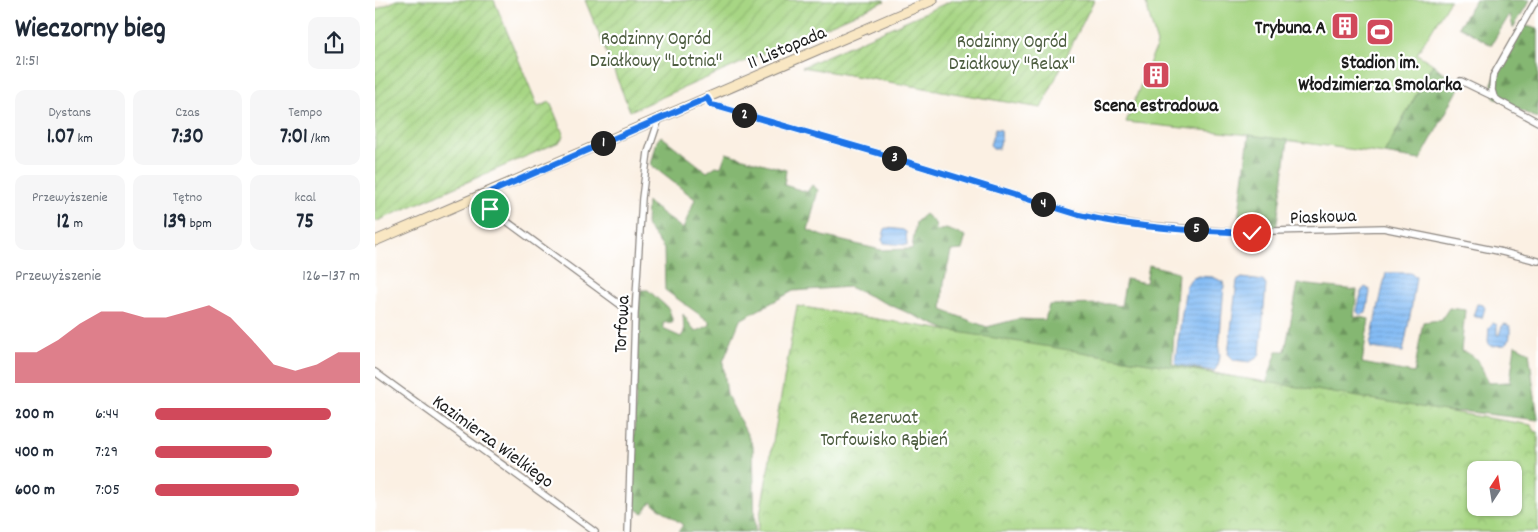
<!DOCTYPE html>
<html lang="pl">
<meta charset="utf-8">
<style>
body{margin:0;font-family:Dekko,sans-serif;background:#f6f6f7;color:#1f2937;height:100vh;display:flex;flex-direction:column;font-size:19px;white-space:nowrap}
*{box-sizing:border-box;margin:0}
p{font-size:16px;color:#747a83}
.icon{flex:none;width:28px;height:28px;fill:none;stroke:currentColor;stroke-width:2;stroke-linecap:round;stroke-linejoin:round}
.map{position:relative;flex:1;overflow:hidden}
.drawer{display:flex;flex-direction:column;background:#fff;width:375px}
.drawer>*{flex:none}
.needle{width:32px;rotate:12deg}
.buttons{position:absolute;left:1092px;top:461px;display:grid;gap:10px}
.buttons a{display:grid;place-items:center;width:55px;height:55px;border-radius:10px;background:#fff;box-shadow:0 1px 4px #0004;font-size:25px}
.pin{position:absolute;display:grid;place-items:center;width:42px;height:42px;color:#fff;margin:-21px;border:2px solid #fff;border-radius:50%;box-shadow:0 1px 5px #0007}
.km{position:absolute;width:25px;height:25px;margin:-12px;border-radius:50%;background:#222;color:#fff;font-size:14px;line-height:25px;text-align:center}
.round{display:grid;place-items:center;flex:none;width:52px;height:52px;border-radius:10px;background:#f6f6f7}
.headline{display:flex;align-items:center;justify-content:space-between;height:85px;padding:0 15px}
h1{font-size:28px;font-weight:700;line-height:38px}
.figures{display:grid;grid-template-columns:repeat(3,1fr);gap:8px;height:85px;padding:5px 15px}
.figures div{display:grid;align-content:center;border-radius:10px;background:#f6f6f7;text-align:center}
.figures b{font-size:21px;font-weight:700}
.figures small{font-size:14px;font-weight:400}
.figures p{font-size:14px}
.chart{height:140px;padding:10px 15px}
.chart p{display:flex;justify-content:space-between}
.chart svg{width:100%;height:90px;margin-top:5px;fill:#d1495b;opacity:.7}
ul{padding:0 15px;list-style:none;font-size:16px}
li{display:grid;grid-template-columns:80px 60px 1fr;align-items:center;height:38px}
li i{height:12px;border-radius:6px;background:#d1495b}
main{display:flex;flex:1;min-height:0}
.map>svg:first-child{display:block}
.grass{fill:#a7d684;stroke:#627950}
.forest{fill:url(#forest-firs);stroke:#506a47}
.park{fill:url(#park-crowns);stroke:#627950;fill-rule:evenodd}
.garden{fill:url(#garden-furrows);stroke:#627950}
.water{fill:url(#water-rules);stroke:#506c88}
.lines{fill:none;stroke-linecap:round;stroke-linejoin:round}
.street-casing{stroke:#8c8680;stroke-width:8}
.secondary-casing{stroke:#8c8680;stroke-width:11}
.street{stroke:#fff;stroke-width:5.5}
.secondary{stroke:#f9e7c3;stroke-width:9}
.route-casing{stroke:#fff;stroke-width:10}
.route{stroke:#1a73e8;stroke-width:6}
.labels{text-anchor:middle;stroke-width:4.5;stroke-linejoin:round;paint-order:stroke}
.poi-label{font-size:19px;font-weight:bold;fill:#1c1c1c;stroke:#fff}
.park-label{font-size:19px;fill:#4d5d40;stroke:#fff}
.street-label{font-size:19px;fill:#1c1c1c;stroke:#fff}
</style>
<main>
<section class="drawer">
<div class="headline"><div><h1>Wieczorny bieg</h1><p>21:51</p></div><a class="round"><svg class="icon" aria-label="share" viewBox="0 0 24 24"><path d="M12 15V3M7 8l5-5 5 5M5 13v7h14v-7"/></svg></a></div>
<div class="figures">
<div><p>Dystans</p><b>1.07<small> km</small></b></div>
<div><p>Czas</p><b>7:30</b></div>
<div><p>Tempo</p><b>7:01<small> /km</small></b></div>
</div>
<div class="figures">
<div><p>Przewyższenie</p><b>12<small> m</small></b></div>
<div><p>Tętno</p><b>139<small> bpm</small></b></div>
<div><p>kcal</p><b>75</b></div>
</div>
<div class="chart"><p><span>Przewyższenie</span>126–137 m</p>
<svg viewBox="0 0 160 44" preserveAspectRatio="none"><path d="M0 44V29L10 29L20 23L30 15L40 9L50 9L60 12L70 12L80 9L90 6L100 12L110 23L120 35L130 38L140 35L150 29L160 29V44z"/></svg>
</div>
<ul>
<li><b>200 m</b>6:44<i style="width:86%"></i></li>
<li><b>400 m</b>7:29<i style="width:57%"></i></li>
<li><b>600 m</b>7:05<i style="width:70%"></i></li>
</ul>
</section>
<div class="map">
<svg width="1163" height="532" viewBox="0 0 1163 532">
<defs>
<pattern id="forest-firs" width="22" height="20" patternUnits="userSpaceOnUse" patternTransform="scale(1.25)"><rect width="22" height="20" fill="#85b772"/><path d="M5 1l3.5 6h-7zM16 11l3.5 6h-7z" fill="#6c945d"/></pattern>
<pattern id="park-crowns" width="20" height="18" patternUnits="userSpaceOnUse" patternTransform="scale(1.25)"><rect width="20" height="18" fill="#a7d684"/><path d="M2 6a3 3 0 1 1 6 0M12 15a3 3 0 1 1 6 0" fill="none" stroke="#8fb771"/></pattern>
<pattern id="garden-furrows" width="10" height="10" patternUnits="userSpaceOnUse" patternTransform="scale(1.25)"><rect width="10" height="10" fill="#a7d684"/><path d="M-1 1l2-2M0 10L10 0M9 11l2-2" fill="none" stroke="#8fb771"/></pattern>
<pattern id="water-rules" width="6" height="5" patternUnits="userSpaceOnUse" patternTransform="scale(1.25)"><rect width="6" height="5" fill="#84bcf5"/><path d="M0 2.5h6" fill="none" stroke="#71a1d1"/></pattern>
</defs>
<rect width="100%" height="100%" fill="#fff"/>
<filter id="ink" filterUnits="userSpaceOnUse"><feTurbulence type="fractalNoise" baseFrequency=".02" numOctaves="2"/><feDisplacementMap in="SourceGraphic" scale="10" xChannelSelector="R" yChannelSelector="G"/><feConvolveMatrix kernelMatrix="1 2 1 2 8 2 1 2 1" color-interpolation-filters="sRGB"/></filter>
<filter id="wash" filterUnits="userSpaceOnUse"><feTurbulence type="fractalNoise" baseFrequency=".0096" numOctaves="4" result="noise"/><feDisplacementMap in="SourceGraphic" scale="20" xChannelSelector="R" yChannelSelector="G"/><feGaussianBlur stdDeviation="1.12" result="paint"/><feColorMatrix in="noise" values="0 0 0 0 0 0 0 0 0 0 0 0 0 0 0 0 0 1.4 0 .05"/><feComposite in="paint" operator="in"/></filter>
<g filter="url(#wash)">
<rect width="100%" height="100%" fill="#fbf0e3"/>
<path class="grass" d="M770,0H1075L1042,54L1058,64L1009,154L874,135L751,122L782,44Z"/>
<path class="forest" d="M1101,0H1155L1138,28L1135,14L1116,45L1084,26Z
M1147,25L1163,29V119L1119,97L1117,83Z
M1058,64L1066,71L1086,81L1087,83L1045,160L1009,154Z
M874,135L913,140L901,230L862,228Z
M286,136L332,172L341,166L346,167L351,153L411,170L409,185L432,192L437,185L443,190L433,230L447,236L506,250L537,249L541,222L550,214L560,223L561,231L571,229L591,236L587,250L576,251L569,282L567,310L612,327L643,319L670,320L674,305L733,304L746,306L751,279L771,283L774,265L803,272L797,364L891,384L902,351H910L923,284L982,290L979,316L994,319L987,363L1039,373L1048,322L1066,320L1074,308L1090,310L1086,351C1105,356 1106,367 1113,383L1135,382L1140,345L1154,352L1163,420L1094,412L1001,409L611,347L474,287L418,291L365,320L348,362L352,395L378,446L380,532H303L308,525L276,502L268,513L256,506L265,290H273L294,309L298,322L288,323V329L306,337L309,332L308,314L320,332L335,325V322L290,290L289,249L271,225L272,202L308,229L320,199L276,165L282,141Z"/>
<path class="park" d="M422,306L1156,425L1159,431L1163,432V532H382ZM1101,470H1139V508H1101Z"/>
<path class="garden" d="M22,0H119L163,107L175,102L189,136L184,142L0,222V10Z
M210,0H508L510,1L255,111Z
M578,0H719L666,108L427,67Z"/>
<path class="water" d="M620,129L626,130C627,136 626,144 623,149H619L615,145Z
M512,228L528,230L531,232L532,245L509,243L507,240L510,229Z
M1011,273H1035L1041,277L1036,311L1028,352L996,348L995,345Z
M823,276L838,277L848,282L849,285L844,349C846,356 844,366 839,371L803,365L800,362L811,286L816,279Z
M867,278L888,281L891,285L885,353L883,357L875,362L859,360L853,354L862,281Z
M990,287L994,289L995,292L991,313L986,315L982,312V310L987,290Z
M1102,304L1108,305L1110,308L1107,318L1101,317L1098,316Z
M1118,323L1122,325V335H1124L1127,326L1130,324L1135,326C1135,333 1136,341 1130,345L1115,346L1113,341L1114,327Z"/>
</g>
<g filter="url(#ink)">
<g class="lines">
<defs>
<path id="street" d="M1086,81L1119,97L1124,101L1163,122
M1119,97L1117,90L1118,76L1161,0
M332,98L337,105L341,106L503,153L704,215L765,225L858,232L1008,228L1123,251L1163,261
M102,198L106,205L115,209L251,309L260,313
M0,372L220,532
M253,532L260,313L267,198L273,152L284,119"/>
<path id="secondary" d="M0,241L558,0"/>
</defs>
<use href="#street" class="street-casing"/>
<use href="#secondary" class="secondary-casing"/>
<use href="#street" class="street"/>
<use href="#secondary" class="secondary"/>
</g>
</g>
<g class="lines" filter="url(#ink)">
<defs>
<path id="route" d="M115,209L106,205L102,198L332,98L336,105L341,106L503,153L704,215C760,228 820,231 877,233"/>
</defs>
<use href="#route" class="route-casing"/>
<use href="#route" class="route"/>
</g>
<defs>
<symbol id="building-square" viewBox="-11 -11 22 22"><rect x="-9" y="-9" width="18" height="18" rx="4" fill="#d1495b" stroke="#fff"/><path d="M-4-6H4V6H1V3H-1V6H-4ZM-2.5-4.3h1.7v1.8h-1.7ZM.8-4.3h1.7v1.8H.8ZM-2.5-1h1.7V.8h-1.7ZM.8-1h1.7V.8H.8Z" fill="#fff"/></symbol>
<symbol id="stadium-square" viewBox="-11 -11 22 22"><rect x="-9" y="-9" width="18" height="18" rx="4" fill="#d1495b" stroke="#fff"/><path d="M0-5a6.5 5 0 1 0 0 10a6.5 5 0 1 0 0-10ZM-3.5-1.8h7v3.6h-7Z" fill="#fff"/></symbol>
</defs>
<g fill-rule="evenodd">
<use href="#building-square" x="954" y="10" width="32" height="32"/>
<use href="#stadium-square" x="989" y="16" width="32" height="32"/>
<use href="#building-square" x="765" y="59" width="32" height="32"/>
</g>
<g class="labels">
<g class="poi-label">
<text x="951" y="33" text-anchor="end">Trybuna A</text>
<text x="1005" y="68">Stadion im.<tspan x="1005" dy="22">Włodzimierza Smolarka</tspan></text>
<text x="781" y="111">Scena estradowa</text>
</g>
<g class="park-label">
<text x="281" y="44">Rodzinny Ogród<tspan x="281" dy="22">Działkowy "Lotnia"</tspan></text>
<text x="637" y="47">Rodzinny Ogród<tspan x="637" dy="22">Działkowy "Relax"</tspan></text>
<text x="509" y="423">Rezerwat<tspan x="509" dy="22">Torfowisko Rąbień</tspan></text>
</g>
<g class="street-label">
<text transform="translate(411 46) rotate(-23)" y="7">11 Listopada</text>
<text transform="translate(948 215) rotate(-2)" y="7">Piaskowa</text>
<text transform="translate(245 324) rotate(-87)" y="7">Torfowa</text>
<text transform="translate(119 440) rotate(36)" y="7">Kazimierza Wielkiego</text>
</g>
</g>
</svg>
<div class="buttons">
<a><svg class="needle" viewBox="-14 -14 28 28"><path d="M0-13l5 13h-10z" fill="#e53935"/><path d="M0 13l5-13h-10z" fill="#747a83"/></svg></a>
</div>
<div class="pin" style="left:115px;top:209px;background:#1e9e55"><svg class="icon" aria-label="arrive" viewBox="0 0 24 24"><path d="M6 21V4h12l-3 4 3 4H6"/></svg></div>
<div class="pin" style="left:877px;top:233px;background:#d93025"><svg class="icon" aria-label="check" viewBox="0 0 24 24"><path d="M5 12l5 5 9-10"/></svg></div>
<b class="km" style="left:228px;top:143px">1</b>
<b class="km" style="left:369px;top:115px">2</b>
<b class="km" style="left:519px;top:158px">3</b>
<b class="km" style="left:668px;top:204px">4</b>
<b class="km" style="left:821px;top:229px">5</b>
</div>
</main>
